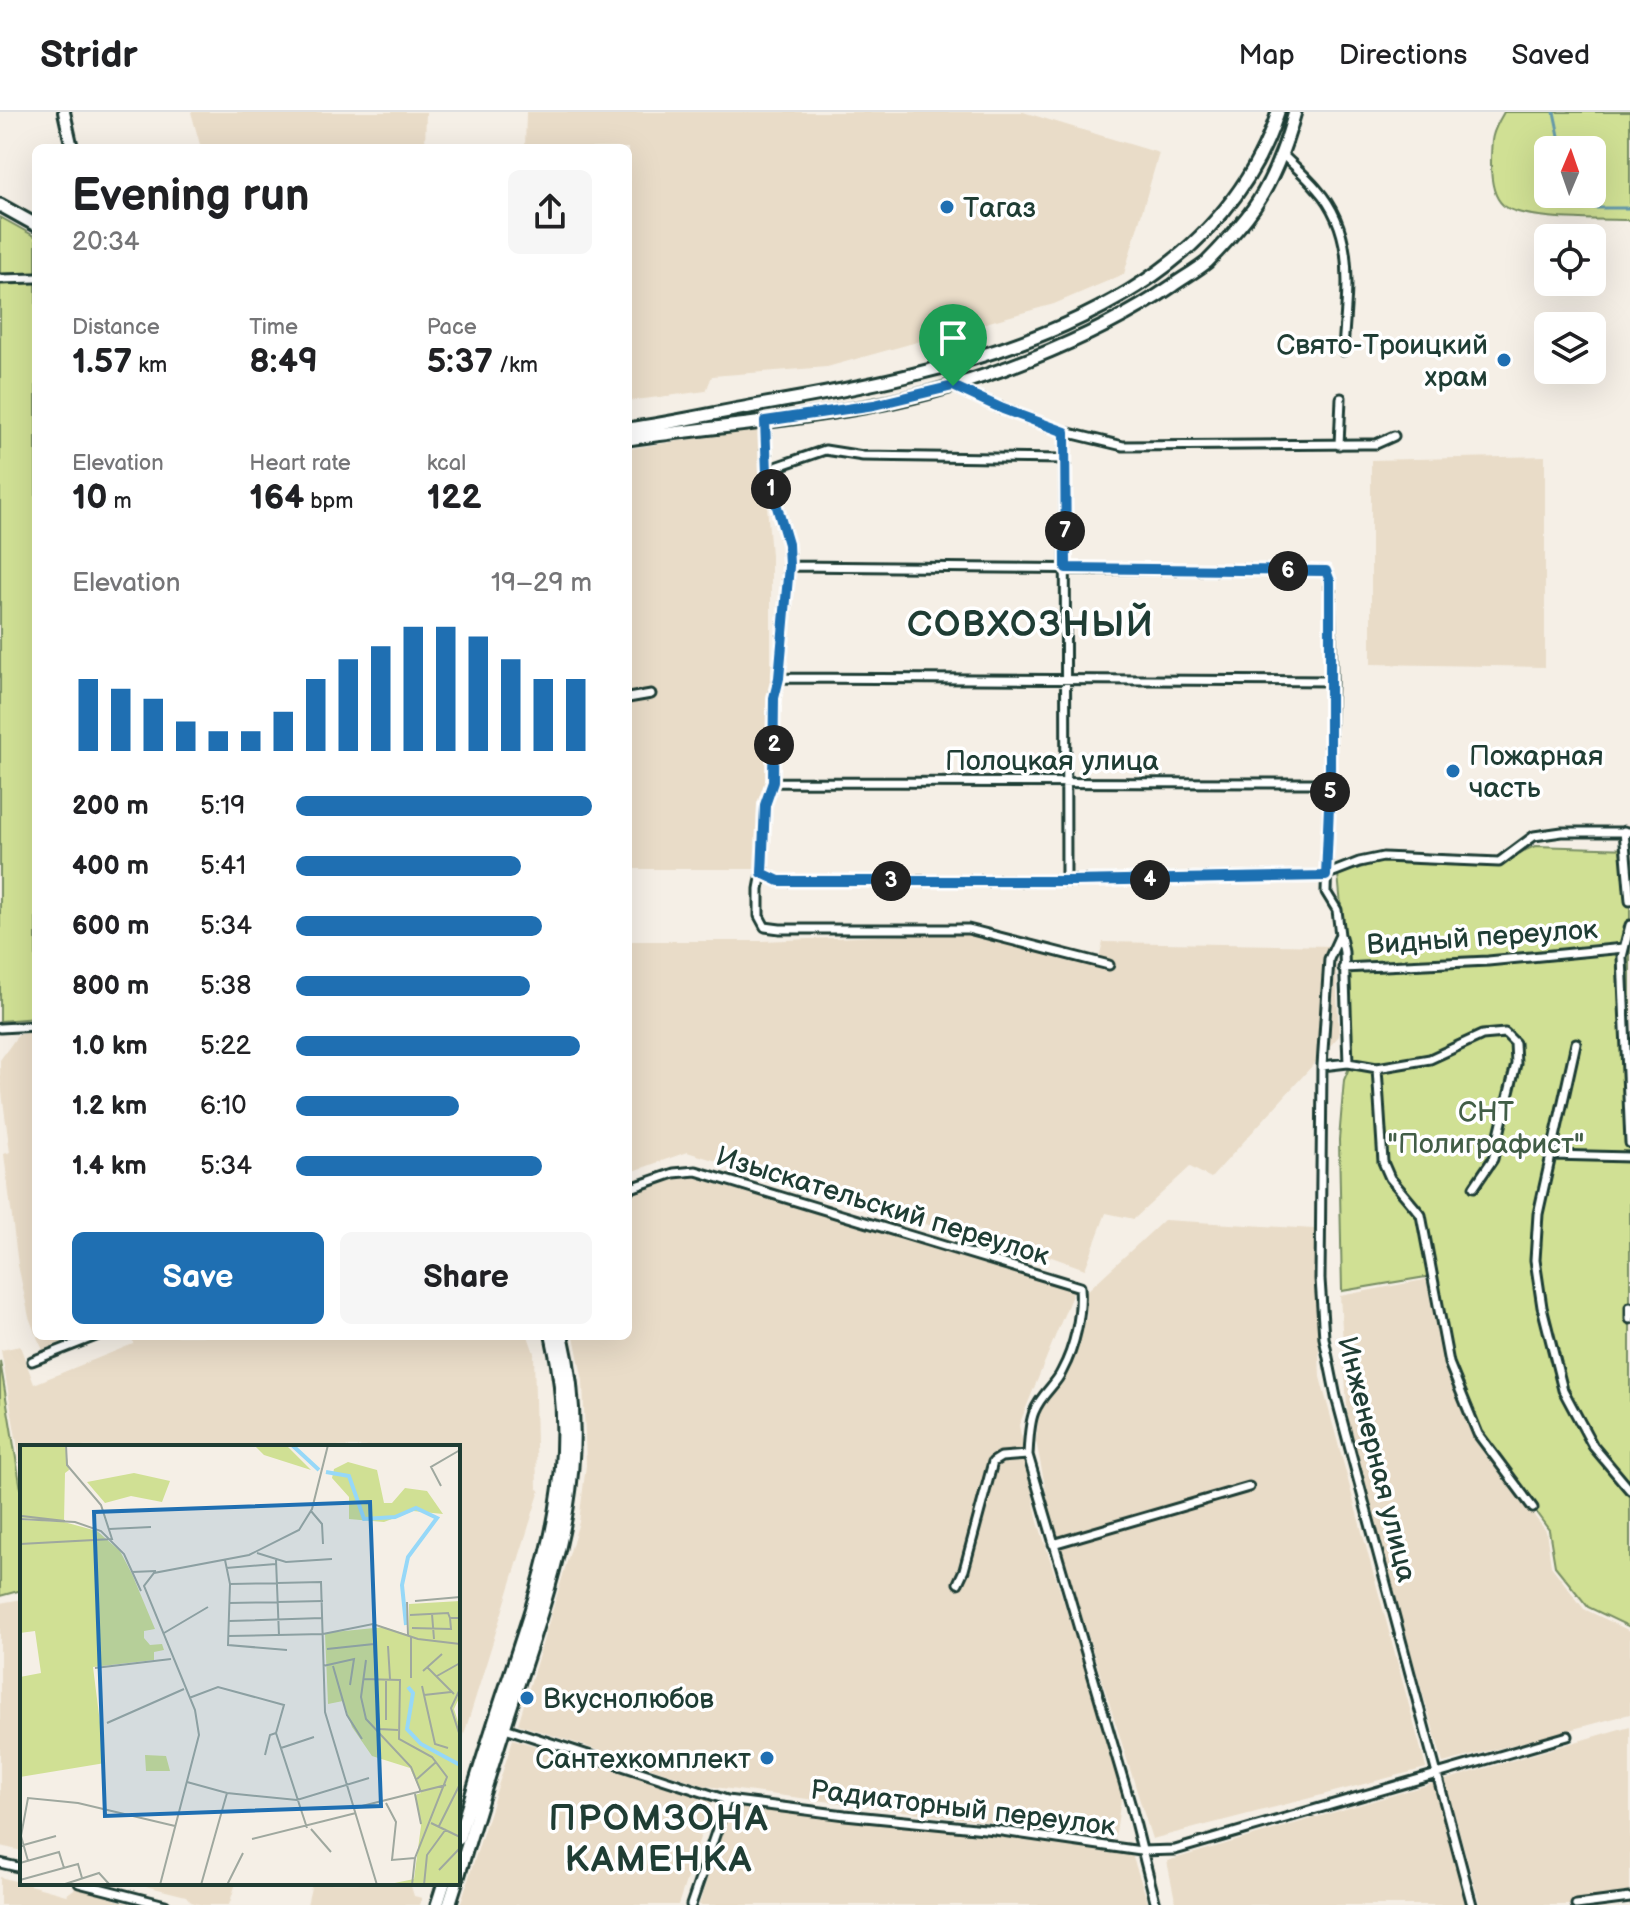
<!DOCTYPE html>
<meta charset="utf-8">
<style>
body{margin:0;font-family:"Balsamiq Sans",sans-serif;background:#f6f6f6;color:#202124;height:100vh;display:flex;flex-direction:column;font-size:30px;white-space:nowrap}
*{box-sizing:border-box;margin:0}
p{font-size:26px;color:#757577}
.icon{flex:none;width:44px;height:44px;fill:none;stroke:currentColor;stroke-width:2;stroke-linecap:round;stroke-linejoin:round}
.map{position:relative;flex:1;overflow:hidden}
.drawer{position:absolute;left:32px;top:32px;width:600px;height:1196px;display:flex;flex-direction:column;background:#fff;border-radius:12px;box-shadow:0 8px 32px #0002}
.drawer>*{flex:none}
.needle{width:52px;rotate:2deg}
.tools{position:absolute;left:1534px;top:24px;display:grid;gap:16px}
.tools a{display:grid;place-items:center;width:72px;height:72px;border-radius:12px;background:#fff;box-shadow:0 8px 32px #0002;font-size:40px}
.pin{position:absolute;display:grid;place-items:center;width:68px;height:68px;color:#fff;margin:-82px -34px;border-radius:50% 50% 50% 0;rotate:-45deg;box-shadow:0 0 8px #0007}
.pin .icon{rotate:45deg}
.km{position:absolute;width:40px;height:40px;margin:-20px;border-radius:50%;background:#222;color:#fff;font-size:22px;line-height:40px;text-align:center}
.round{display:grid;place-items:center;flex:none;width:84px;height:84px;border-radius:12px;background:#f6f6f6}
.overview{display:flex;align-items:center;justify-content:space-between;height:136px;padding:0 40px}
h1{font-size:44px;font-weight:700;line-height:60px}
.stats{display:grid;grid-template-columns:repeat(3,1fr);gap:12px;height:136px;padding:8px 40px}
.stats div{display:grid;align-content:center}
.stats b{font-size:34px;font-weight:700}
.stats small{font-size:22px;font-weight:400}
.stats p{font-size:22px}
.chart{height:224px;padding:16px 40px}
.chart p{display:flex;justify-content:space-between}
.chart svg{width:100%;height:144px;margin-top:8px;stroke:#1f6fb2;stroke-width:6}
.primary-button{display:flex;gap:16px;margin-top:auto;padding:16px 40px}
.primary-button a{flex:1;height:92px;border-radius:12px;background:#1f6fb2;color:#fff;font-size:32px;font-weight:700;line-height:92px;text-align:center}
.primary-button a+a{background:#f6f6f6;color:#202124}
ul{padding:0 40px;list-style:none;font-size:26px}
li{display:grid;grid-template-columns:128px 96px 1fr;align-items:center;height:60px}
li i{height:20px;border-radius:10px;background:#1f6fb2}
header{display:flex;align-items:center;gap:48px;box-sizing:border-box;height:112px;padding:0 40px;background:#fff;border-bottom:2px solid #e0e0e0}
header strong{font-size:38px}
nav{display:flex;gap:44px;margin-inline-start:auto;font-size:28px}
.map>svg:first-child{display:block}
.built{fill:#e9dcc8}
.green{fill:#d0e094;stroke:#788e64;stroke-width:2;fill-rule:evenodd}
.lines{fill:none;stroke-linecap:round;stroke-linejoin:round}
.stream{stroke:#669aaa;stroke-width:3}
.street-casing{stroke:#1f3d34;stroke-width:13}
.secondary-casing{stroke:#1f3d34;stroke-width:16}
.primary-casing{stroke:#1f3d34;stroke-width:17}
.street{stroke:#fff;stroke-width:7}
.secondary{stroke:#fff;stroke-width:10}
.primary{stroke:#fff;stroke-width:11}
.route-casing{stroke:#fff;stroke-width:16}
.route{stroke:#1f6fb2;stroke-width:10}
.poi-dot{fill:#1f6fb2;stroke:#fff;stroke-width:3}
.labels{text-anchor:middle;stroke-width:7;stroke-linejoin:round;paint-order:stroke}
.poi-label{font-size:28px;fill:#1f3d34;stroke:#fff;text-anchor:start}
.street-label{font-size:28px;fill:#1f3d34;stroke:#fff}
.park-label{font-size:28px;fill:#425e47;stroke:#fff}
.district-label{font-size:36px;font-weight:bold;letter-spacing:2px;fill:#1f3d34;stroke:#fff}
.inset-river{fill:none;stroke:#96d8f8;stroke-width:4}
.inset-road{fill:none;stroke:#9fa89f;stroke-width:2}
.view{fill:#1f6fb2;fill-opacity:0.15;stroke:#1f6fb2;stroke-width:4}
.inset-edge{fill:none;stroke:#1f3d34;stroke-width:4}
</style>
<header>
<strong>Stridr</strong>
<nav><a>Map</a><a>Directions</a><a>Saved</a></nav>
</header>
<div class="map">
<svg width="1630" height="1793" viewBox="0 0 1630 1793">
<rect width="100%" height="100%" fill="#f5efe6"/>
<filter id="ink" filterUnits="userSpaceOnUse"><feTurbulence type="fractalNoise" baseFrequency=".0125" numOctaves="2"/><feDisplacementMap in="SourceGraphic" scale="16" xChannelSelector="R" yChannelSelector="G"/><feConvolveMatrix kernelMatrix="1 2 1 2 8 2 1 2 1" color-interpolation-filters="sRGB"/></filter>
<g filter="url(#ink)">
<path class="built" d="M191,0H426L425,36H201Z
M526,0H1023L1159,41L1124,162L1054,192L827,255L712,264L706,279L628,289V36H525Z
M761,316L771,444V656L766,757H628V337Z
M1545,344V555L1371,552V348Z
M974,820L1098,850L1103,830L1335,834L1339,924L1211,1066L1190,1055L1134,1107L1106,1101L1085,1157L946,1107L942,1117L687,1040L628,1061V829H763Z
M36,918V1224H76L43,1238L35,1221L29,1205L18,1153L4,1042L10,1040L0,966V948L18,923Z
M683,1062L1074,1178L1019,1313L1038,1410L1123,1674L1115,1726L706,1674L518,1612L579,1410L586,1353L583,1269L574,1224H628V1081Z
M1164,1108L1314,1117L1320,1265L1426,1656L1152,1727L1052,1409L1036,1329L1040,1293L1066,1256L1087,1205L1086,1180Z
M1429,1167L1452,1271L1472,1324L1546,1419L1551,1454L1584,1497L1630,1519V1602L1443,1651L1349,1327L1340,1184Z
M133,1224H528L534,1241L537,1377L540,1378L458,1642V1335H22V1361L1,1238L20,1234L34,1272L133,1232Z
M22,1487V1739L0,1734V1491Z
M1630,1614V1793H1480L1445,1668Z
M513,1627L712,1689L678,1793H460Z
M1434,1671L1468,1793H1176L1167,1749Z
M731,1691L1131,1740L1149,1793H699Z
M0,1765L66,1783L77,1775L133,1793H0Z
M134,1771H236L229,1793H202L191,1790L186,1784Z
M312,1771H410L414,1784L422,1786L420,1793H307Z"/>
<path class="green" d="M1504,0H1630V108C1604,107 1520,109 1503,93C1493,84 1491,64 1491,52C1491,27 1491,22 1504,0ZM1592,38V82H1548V38Z
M0,105L36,125V906L0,909Z
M1535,734L1630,737V1515L1588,1495L1555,1454L1549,1418L1476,1319L1454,1272L1432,1164L1342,1179L1339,1028L1344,968L1352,949L1347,858L1338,762L1385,749L1482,753L1499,750Z
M0,1249L22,1383V1478L0,1484Z"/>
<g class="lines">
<path class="stream" d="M1554,0L1562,38
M1585,82L1594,96H1630"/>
<defs>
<path id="street" d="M1281,41C1293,53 1306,64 1317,77C1358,123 1346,182 1343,239
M0,167L36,166
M955,275L1003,297L1065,320L1123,334L1364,332H1376L1394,324
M765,309L767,361L788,432L789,454L779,566L774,586L773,670L765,693L762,761L759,777V804L765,815L780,817H968L1109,853
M1065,320L1066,769
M1339,333L1341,286
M767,358L825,338L863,344L1065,347
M789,454L1326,459L1330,469L1332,569L1326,780L1337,798L1340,823L1329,847L1322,954L1320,1167L1324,1226L1336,1285L1472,1793
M779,566L1332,569
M628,586L651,582
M773,670L1330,671
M1624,719L1630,789
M762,761L779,769H1072L1323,764L1359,750L1383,745L1499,750L1534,724L1562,720H1630
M1630,813L1622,845L1630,1031
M1341,825L1344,840L1348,951
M1343,856L1488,849L1624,836
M0,916L36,914
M1576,931L1538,1102L1535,1148L1542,1195L1563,1278L1593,1334L1630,1378
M1322,954L1348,951L1377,956L1430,947L1482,923L1505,921L1515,931L1516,952L1493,1047L1474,1075
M1377,956L1383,1050L1390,1066L1421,1103L1449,1251L1478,1322L1533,1396
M1552,1043L1630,1045
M628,1077L674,1061L696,1059L1080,1175C1082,1202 1075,1235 1062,1259C1056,1273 1041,1282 1034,1300C1029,1312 1029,1329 1028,1343L1131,1694L1156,1793
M1630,1195V1207
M32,1249L96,1224
M1053,1432L1249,1375
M958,1471L964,1458L993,1350L1001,1345L1028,1343
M502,1615L727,1688L845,1703L995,1718L1141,1739L1175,1738L1568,1624
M0,1751L22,1756
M79,1771L165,1793
M691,1793L727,1688
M1576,1793L1630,1786"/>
<path id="secondary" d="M64,0L72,36"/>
<path id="primary" d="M0,93L36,113
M628,317C673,311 716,301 760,293C948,261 1211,209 1278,0
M628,327C710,315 793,309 875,293C970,275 1092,229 1172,174C1183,166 1196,159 1207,150C1221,136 1235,120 1247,105C1271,75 1285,36 1295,0
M458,1727C474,1676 489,1625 506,1575C546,1455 582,1353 552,1224
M458,1765C476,1707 493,1649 512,1591C553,1464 594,1360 562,1224
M437,1793L444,1771
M449,1793L456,1771"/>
</defs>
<use href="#street" class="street-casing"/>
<use href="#secondary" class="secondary-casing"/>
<use href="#primary" class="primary-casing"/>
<use href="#street" class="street"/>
<use href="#secondary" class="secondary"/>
<use href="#primary" class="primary"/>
</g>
</g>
<g class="lines" filter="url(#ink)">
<defs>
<path id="route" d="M953,274L1003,297L1065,320L1066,456L1326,459L1330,469V671L1326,764L1072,769H779L762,761L765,693L773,670L774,586L779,566L789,454L788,432L767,361L765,309L874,293Z"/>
</defs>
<use href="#route" class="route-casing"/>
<use href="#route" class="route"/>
</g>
<g class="poi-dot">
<circle cx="947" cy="95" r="8"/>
<circle cx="1504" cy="248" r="8"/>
<circle cx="1453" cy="659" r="8"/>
<circle cx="527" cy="1586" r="8"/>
<circle cx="767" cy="1646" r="8"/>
</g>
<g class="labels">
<g class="poi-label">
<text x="963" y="105">Тагаз</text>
<text x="1488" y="242" text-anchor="end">Свято-Троицкий<tspan x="1488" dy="32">храм</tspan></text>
<text x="1469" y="653">Пожарная<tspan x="1469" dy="32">часть</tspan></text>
<text x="543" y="1596">Вкуснолюбов</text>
<text x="751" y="1656" text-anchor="end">Сантехкомплект</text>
</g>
<g class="street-label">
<text x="1052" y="658">Полоцкая улица</text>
<text transform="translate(1482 824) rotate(-4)" y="10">Видный переулок</text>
<text transform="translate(883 1093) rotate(17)" y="10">Изыскательский переулок</text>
<text transform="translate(1378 1347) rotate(76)" y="10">Инженерная улица</text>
<text transform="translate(963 1695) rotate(7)" y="10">Радиаторный переулок</text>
</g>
<g class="park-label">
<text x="1486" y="1009">СНТ<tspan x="1486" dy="32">"Полиграфист"</tspan></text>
</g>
<g class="district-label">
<text x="1031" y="524">СОВХОЗНЫЙ</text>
<text x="659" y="1718">ПРОМЗОНА<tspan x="659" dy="41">КАМЕНКА</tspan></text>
</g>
</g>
<g transform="translate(20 1333)">
<rect width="440" height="440" fill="#f5efe6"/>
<path d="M0,0H45L49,25L45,28L44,76L0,73ZM234,0H266L291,25L244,10ZM328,17L357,25L364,58H372L385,43L407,46L423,69L393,66L364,77L329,74V52L312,33L314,24ZM114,28L150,36L142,57L111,51L85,58L67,37ZM0,75L44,77L77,86L100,106L112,129L135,184L124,186V193L130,200L142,199L144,205L134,207V215L73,222L85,318L0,332V232L21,228L15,186L0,188ZM440,156V251L434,264L440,283V440H365L394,434L401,381L395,350L401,348L390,323L352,311L332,282L323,256L308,259L305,188L364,182L389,190V159ZM125,310L146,311L150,326H126Z" fill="#d0e094"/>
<path class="inset-river" d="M272,0L299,25M306,27L329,31L344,74L375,72L396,63L417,73L388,112L382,140L386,180M388,242L393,248L387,284L401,299L440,320"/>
<path class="inset-road" d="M421,41L411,22L440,5M291,66L302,79L303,99M2,71L45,76M0,74L55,77L81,86L104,109L121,146M89,84L131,82M0,99L92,94L81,60L47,20L46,0M237,108L266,117L312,114M205,115L210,139L208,200L267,205M256,115L259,191M206,123L256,119M112,127L136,126M210,139L301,137L305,267L357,440M395,156L440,152M387,157L388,190M209,158L303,156M412,169L414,194M390,170L428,168L430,173H440M209,176L302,173M353,179L359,284L378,285M392,183L431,184L430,173M144,188L188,162M208,191L303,189L353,179L398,194L440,199M368,201L370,234M307,204L354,199M346,215L341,252L346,274L391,322L401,347M303,221L334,214L330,240M313,221L327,270L342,294M407,222L434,249M75,223L151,214M403,226L422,209M417,231L440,218M391,233V192M343,234L380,235L379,294L412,312L427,332L395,413L392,440M366,234V275M402,241L415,299L428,303M440,244L431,263L440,291M404,250L431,247M169,253L198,242L264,260L256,288L287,383M87,278L164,244M261,303L294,292M245,310L250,290L256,288M397,334L416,317M167,337L207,348L277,355L349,333M395,349L401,379M366,358L376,377L372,415L395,413M334,363L426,340M411,378L440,392M419,381L440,339M291,384L311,407M232,394L336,368M0,401L36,391M8,416L1,391L8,353L58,358L155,381M0,418L39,407L44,423M419,425L440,403M0,435L58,419L62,433M42,440L79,428L90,440M140,440L179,290L175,265L124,141L134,128L229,110L279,85L292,64L308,0M181,440L207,348M207,440L223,408M404,440L407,410L426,384"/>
<path class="view" d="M350,57L361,361L85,371L74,67Z"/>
<rect width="440" height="440" class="inset-edge"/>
</g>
</svg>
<div class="tools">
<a><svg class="needle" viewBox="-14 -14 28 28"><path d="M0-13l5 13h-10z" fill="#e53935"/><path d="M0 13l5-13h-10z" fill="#757577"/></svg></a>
<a><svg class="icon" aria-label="locate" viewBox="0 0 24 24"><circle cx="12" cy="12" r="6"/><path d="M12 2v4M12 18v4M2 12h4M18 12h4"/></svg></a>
<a><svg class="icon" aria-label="layers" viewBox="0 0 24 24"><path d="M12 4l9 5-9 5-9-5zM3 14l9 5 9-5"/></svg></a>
</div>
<div class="pin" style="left:953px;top:274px;background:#1e9e55"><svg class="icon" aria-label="arrive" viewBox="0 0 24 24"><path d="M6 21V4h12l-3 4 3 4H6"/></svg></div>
<b class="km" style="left:771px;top:377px">1</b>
<b class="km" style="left:774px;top:633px">2</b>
<b class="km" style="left:891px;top:769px">3</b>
<b class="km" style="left:1150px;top:768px">4</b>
<b class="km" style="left:1330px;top:680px">5</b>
<b class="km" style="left:1288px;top:459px">6</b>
<b class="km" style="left:1065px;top:419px">7</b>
<section class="drawer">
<div class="overview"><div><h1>Evening run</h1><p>20:34</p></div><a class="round"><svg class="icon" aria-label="share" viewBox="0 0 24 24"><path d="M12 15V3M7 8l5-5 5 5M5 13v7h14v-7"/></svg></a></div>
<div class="stats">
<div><p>Distance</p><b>1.57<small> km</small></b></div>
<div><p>Time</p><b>8:49</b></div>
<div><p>Pace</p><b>5:37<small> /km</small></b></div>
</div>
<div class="stats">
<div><p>Elevation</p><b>10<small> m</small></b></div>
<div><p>Heart rate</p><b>164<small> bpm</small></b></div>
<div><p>kcal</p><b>122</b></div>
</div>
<div class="chart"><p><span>Elevation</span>19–29 m</p>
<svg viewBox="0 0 160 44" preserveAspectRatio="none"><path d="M5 44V22M15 44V25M25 44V28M35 44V35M45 44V38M55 44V38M65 44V32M75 44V22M85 44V16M95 44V12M105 44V6M115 44V6M125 44V9M135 44V16M145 44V22M155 44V22"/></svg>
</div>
<ul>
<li><b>200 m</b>5:19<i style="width:100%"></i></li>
<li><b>400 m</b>5:41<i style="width:76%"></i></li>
<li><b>600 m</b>5:34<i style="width:83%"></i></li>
<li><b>800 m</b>5:38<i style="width:79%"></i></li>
<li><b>1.0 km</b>5:22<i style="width:96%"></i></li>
<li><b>1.2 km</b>6:10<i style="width:55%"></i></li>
<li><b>1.4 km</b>5:34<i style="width:83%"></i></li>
</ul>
<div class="primary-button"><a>Save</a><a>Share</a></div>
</section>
</div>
